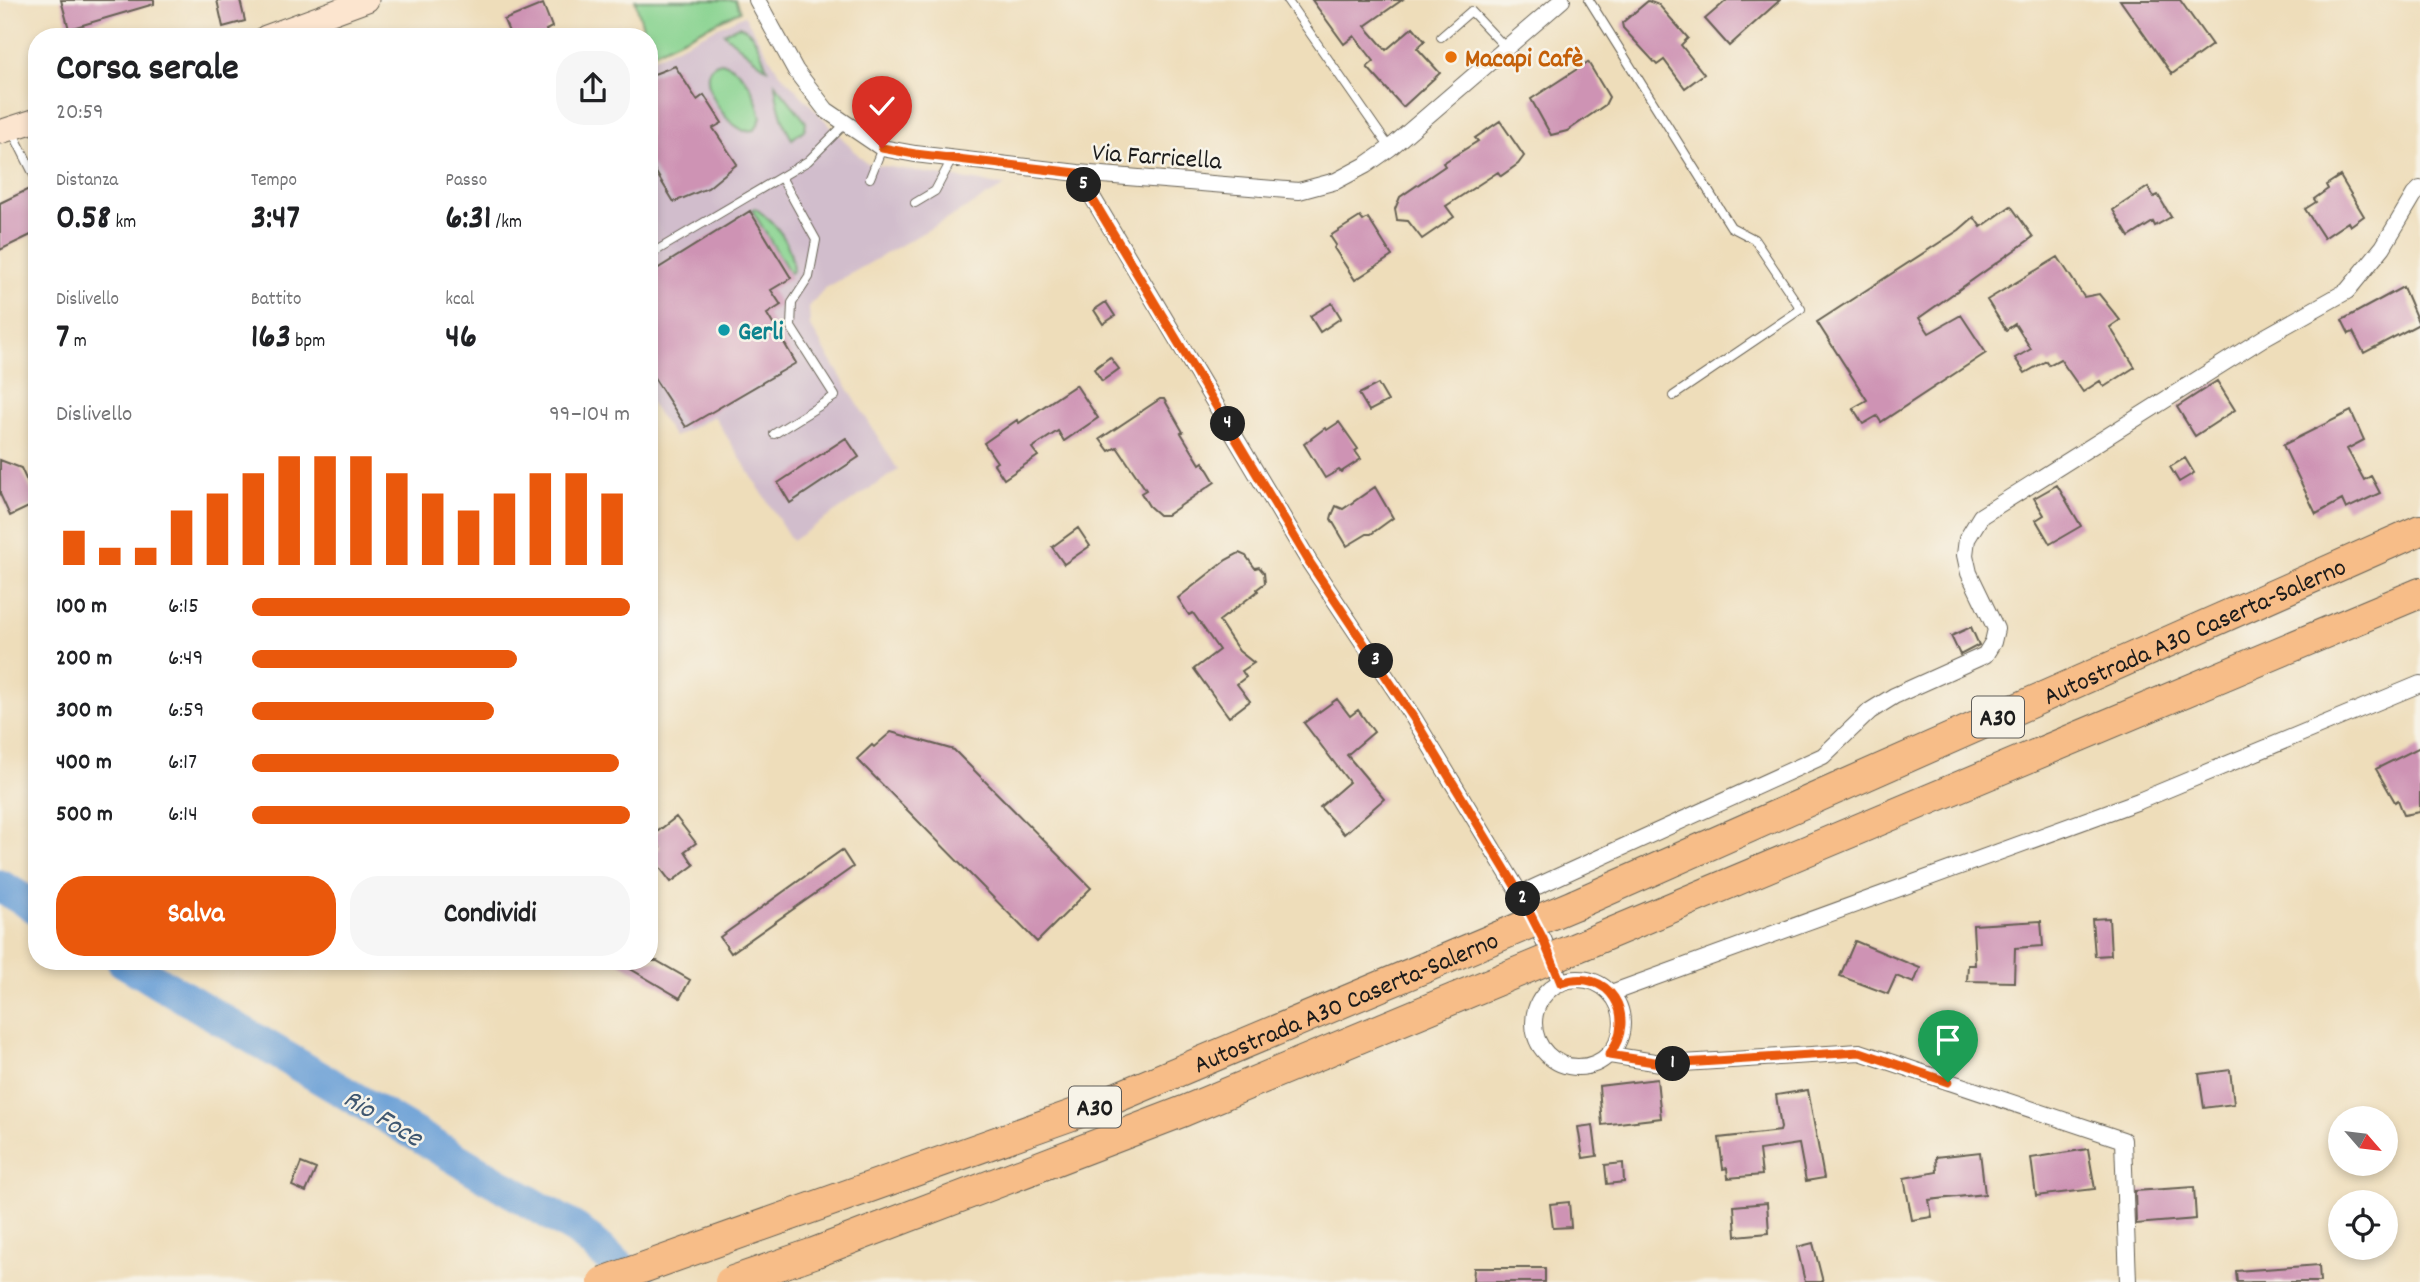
<!DOCTYPE html>
<html lang="it">
<meta charset="utf-8">
<style>
body{margin:0;font-family:Dekko,sans-serif;background:#f6f6f6;color:#202124;height:100vh;display:flex;flex-direction:column;font-size:26px;white-space:nowrap}
*{box-sizing:border-box;margin:0}
p{font-size:23px;color:#757577}
.icon{flex:none;width:38px;height:38px;fill:none;stroke:currentColor;stroke-width:2;stroke-linecap:round;stroke-linejoin:round}
.map{position:relative;flex:1;overflow:hidden}
.details{position:absolute;left:28px;top:28px;width:630px;height:942px;display:flex;flex-direction:column;background:#fff;border-radius:28px;box-shadow:0 4px 10px #0003}
.details>*{flex:none}
.needle{width:46px;rotate:118deg}
.fabs{position:absolute;left:2328px;top:1106px;display:grid;gap:14px}
.fabs a{display:grid;place-items:center;width:70px;height:70px;border-radius:50%;background:#fff;box-shadow:0 4px 10px #0003;font-size:35px}
.pin{position:absolute;display:grid;place-items:center;width:60px;height:60px;color:#fff;margin:-72px -30px;border-radius:50% 50% 50% 0;rotate:-45deg;box-shadow:0 0 7px #0007}
.pin .icon{rotate:45deg}
.km{position:absolute;width:35px;height:35px;margin:-18px;border-radius:50%;background:#222;color:#fff;font-size:19px;line-height:35px;text-align:center}
.round{display:grid;place-items:center;flex:none;width:74px;height:74px;border-radius:28px;background:#f6f6f6}
.summary{display:flex;align-items:center;justify-content:space-between;height:119px;padding:0 28px}
h1{font-size:38px;font-weight:700;line-height:52px}
.stats{display:grid;grid-template-columns:repeat(3,1fr);gap:10px;height:119px;padding:7px 28px}
.stats div{display:grid;align-content:center}
.stats b{font-size:35px;font-weight:700}
.stats small{font-size:19px;font-weight:400}
.stats p{font-size:19px}
.chart{height:196px;padding:14px 28px}
.chart p{display:flex;justify-content:space-between}
.chart svg{width:100%;height:126px;margin-top:7px;stroke:#ea580c;stroke-width:6}
.cta{display:flex;gap:14px;margin-top:auto;padding:14px 28px}
.cta a{flex:1;height:80px;border-radius:28px;background:#ea580c;color:#fff;font-size:28px;font-weight:700;line-height:80px;text-align:center}
.cta a+a{background:#f6f6f6;color:#202124}
ul{padding:0 28px;list-style:none;font-size:23px}
li{display:grid;grid-template-columns:112px 84px 1fr;align-items:center;height:52px}
li i{height:18px;border-radius:9px;background:#ea580c}
.map>svg:first-child{display:block}
.industrial{fill:#d1bdcc}
.green{fill:#88d390;stroke:#527856;stroke-width:2}
.lines{fill:none;stroke-linecap:round;stroke-linejoin:round}
.river{stroke:#699fd6;stroke-width:33}
.building{fill:#ce93b4}
.service-casing{stroke:#666053;stroke-width:10}
.minor-casing{stroke:#666053;stroke-width:18}
.secondary-casing{stroke:#666053;stroke-width:25}
.motorway-casing{stroke:#666053;stroke-width:32}
.service{stroke:#fff;stroke-width:8}
.minor{stroke:#fff;stroke-width:16}
.secondary{stroke:#fce5cf;stroke-width:23}
.motorway{stroke:#f7bd88;stroke-width:30}
.motorway-bridge-casing{stroke:#666053;stroke-width:32;stroke-linecap:butt}
.motorway-bridge{stroke:#f7bd88;stroke-width:30}
.route-casing{stroke:#fff;stroke-width:14}
.route{stroke:#ea580c;stroke-width:9}
.food-dot{fill:#e8710a;stroke:#f7f3e8;stroke-width:2.5}
.culture-dot{fill:#0f9aa8;stroke:#f7f3e8;stroke-width:2.5}
.labels{text-anchor:middle;stroke-width:5;stroke-linejoin:round;paint-order:stroke}
.shield{fill:#f7f3e8;stroke:#5e5c59;stroke-width:2}
.shield-label{font-size:24px;font-weight:bold;fill:#1c1c1c}
.food-label{font-size:26px;font-weight:bold;fill:#c56008;stroke:#f7f3e8;text-anchor:start}
.street-label{font-size:26px;fill:#1c1c1c;stroke:#f7f3e8}
.culture-label{font-size:26px;font-weight:bold;fill:#0d838f;stroke:#f7f3e8;text-anchor:start}
.water-label{font-size:28px;font-style:italic;fill:#3f5770;stroke:#f7f3e8}
</style>
<div class="map">
<svg width="2420" height="1282" viewBox="0 0 2420 1282">
<rect width="100%" height="100%" fill="#f7f3e8"/>
<filter id="ink" filterUnits="userSpaceOnUse"><feTurbulence type="fractalNoise" baseFrequency=".0143" numOctaves="2"/><feDisplacementMap in="SourceGraphic" scale="14" xChannelSelector="R" yChannelSelector="G"/><feConvolveMatrix kernelMatrix="1 2 1 2 8 2 1 2 1" color-interpolation-filters="sRGB"/></filter>
<filter id="wash" filterUnits="userSpaceOnUse"><feTurbulence type="fractalNoise" baseFrequency=".00686" numOctaves="4" result="noise"/><feDisplacementMap in="SourceGraphic" scale="28" xChannelSelector="R" yChannelSelector="G"/><feGaussianBlur stdDeviation="1.57" result="paint"/><feColorMatrix in="noise" values="0 0 0 0 0 0 0 0 0 0 0 0 0 0 0 0 0 1.4 0 .05"/><feComposite in="paint" operator="in"/></filter>
<g filter="url(#wash)">
<rect width="100%" height="100%" fill="#eeddba"/>
<path class="industrial" d="M744,15L778,71L866,163L1005,186L824,289L809,307L810,326L898,470L792,541L714,416L674,437L649,401V60Z"/>
<path class="green" d="M635,0H735L740,11L651,54L649,37H646Z
M738,26C755,28 761,54 767,68C763,66 726,36 724,33Z
M722,62C747,71 756,94 761,118L755,130L744,131C737,127 730,123 726,117C714,104 694,66 722,62Z
M775,83L806,122L805,129L792,139C783,126 776,98 775,83Z
M755,208C777,224 792,242 793,271L790,273L752,210Z"/>
<g class="lines">
<path class="river" d="M0,886L37,908
M123,961L577,1230L638,1282"/>
</g>
<g id="blocks">
<path class="building" d="M61,0H154V4L69,29Z
M217,0H240L245,21L223,27Z
M1312,0H1402L1365,26L1386,50L1413,27L1425,41L1417,48L1440,73L1403,107L1367,67L1374,61L1354,36L1344,44Z
M1727,0H1780L1729,46L1705,19Z
M2120,0H2180L2212,45L2172,74Z
M1648,1L1659,5L1688,38L1681,45L1704,74L1685,88L1664,60L1657,65L1623,28L1622,23Z
M543,4L552,27L546,30L549,37H511L504,20Z
M1588,62L1609,97L1605,105L1567,131L1551,135L1531,99Z
M675,66L697,100L704,95L722,123L713,128L737,164L708,188L674,202L649,161V76Z
M1500,121L1524,156L1518,164L1501,176L1498,172L1446,206L1454,217L1422,239L1408,221L1397,220L1395,209L1400,197L1445,166L1443,163L1478,141L1475,138Z
M2340,176L2364,216L2350,226L2348,222L2324,238L2305,209L2316,202L2314,199L2328,189L2326,185Z
M2148,187L2154,197L2158,195L2171,217L2155,226L2153,222L2129,237L2113,210Z
M31,188L37,201V232L0,250V203Z
M2011,206L2033,237L1919,318L1929,333L1961,315L1986,353L1881,422L1877,416L1863,424L1853,408L1867,400L1817,322L1959,230L1974,217L1981,227Z
M750,211L791,278L771,290L781,305L767,314L796,363L686,427L649,370V274Z
M1360,217L1363,221L1368,218L1392,256L1355,280L1334,248L1336,245L1330,236Z
M2058,257L2084,297L2099,294L2120,320L2110,327L2135,367L2104,387L2100,381L2083,392L2060,359L2049,365L2046,361L2025,373L2015,358L2031,349L2015,324L2006,330L1987,300Z
M2403,287L2419,324L2364,353L2353,332L2349,334L2342,320Z
M1106,302L1115,316L1103,324L1094,310Z
M1332,303L1341,318L1320,332L1310,316Z
M1110,357L1119,369L1102,381L1094,369Z
M2217,381L2235,410L2195,436L2177,407Z
M1378,384L1388,401L1369,411L1359,394Z
M1076,385L1098,418L1064,441L1058,431L1032,448L1038,456L1004,479L994,464L997,462L984,443L1017,420L1019,423Z
M1160,399H1164L1183,432L1181,433L1200,464L1203,462L1215,482L1167,515H1159L1149,506L1141,493L1146,490L1117,447L1109,451L1100,439Z
M2351,411L2364,440L2347,449L2364,480L2371,476L2380,493L2346,509L2342,500L2316,514L2283,445Z
M1339,422L1358,449L1355,451L1361,459L1341,472L1339,470L1325,478L1304,444L1325,428L1327,430Z
M846,438L859,457L790,503L778,483Z
M2185,458L2194,473L2179,482L2170,467Z
M0,460L21,468L37,503L10,516L0,494Z
M2057,485L2081,526L2050,544L2036,520L2044,515L2034,498Z
M1375,487L1393,518L1371,534H1367L1347,546L1331,519L1332,515L1336,506L1343,509Z
M1078,528L1090,546L1064,564L1052,547Z
M1239,553L1246,556L1255,568L1259,567L1264,573L1265,583L1257,589L1258,591L1219,621L1239,651L1254,663L1242,671L1246,677L1237,684L1250,701L1229,717L1194,669L1219,650L1193,613L1189,615L1178,598L1226,560Z
M1971,627L1979,645L1960,655L1951,636Z
M1337,699L1350,716L1358,710L1374,732L1347,755L1384,799L1344,834L1320,807L1349,782L1304,723Z
M891,732L954,750L1091,888L1037,942L857,759L872,745L874,747Z
M2420,747V812L2404,815L2398,800L2395,802L2376,769Z
M676,817L696,843L685,851L694,865L671,882L651,856L660,848L652,836Z
M842,850L853,867L731,953L720,937Z
M2109,918L2111,955L2095,956L2092,919Z
M2041,921L2043,946L2015,948L2014,982L1967,981L1968,965H1975L1973,925Z
M1855,941L1920,968L1914,983L1896,976L1888,994L1840,976Z
M617,961H657L690,980L680,998Z
M2230,1070L2234,1104L2204,1108L2199,1074Z
M1657,1079L1661,1118L1602,1125L1599,1086Z
M1808,1090L1824,1178L1806,1181L1799,1144L1759,1150L1762,1175L1728,1178L1727,1168L1723,1169L1719,1138L1780,1131L1781,1128L1776,1095Z
M1593,1125L1597,1156L1583,1158L1578,1127Z
M2088,1149L2095,1189L2036,1196L2031,1158Z
M1980,1152L1985,1194L1929,1200L1932,1217L1912,1220L1904,1178L1937,1172L1936,1157Z
M301,1163L316,1169L306,1192L292,1186Z
M1623,1163L1624,1182L1607,1184L1605,1165Z
M2194,1187L2196,1219L2136,1224L2135,1191Z
M1569,1202L1571,1227L1553,1228L1550,1204Z
M1767,1203L1769,1233L1736,1236L1734,1206Z
M1813,1243L1823,1282H1805L1797,1247Z
M2319,1265L2320,1282H2237L2236,1271Z
M1474,1268H1545V1282H1473Z"/>
</g>
</g>
<g filter="url(#ink)">
<use href="#blocks" fill-opacity="0" stroke="#666053" stroke-width="2"/>
<g class="lines">
<defs>
<path id="service" d="M1287,0L1390,148
M1589,0L1731,227L1754,239L1801,309L1673,396
M1441,37L1471,11L1506,48
M12,131L37,181
M870,178L882,148
M915,203L935,191L952,159
M649,255L808,161L845,124
M774,434L835,396L791,327L792,303L809,277L816,240L781,177"/>
<path id="minor" d="M757,0L796,71L826,110L882,148L915,154L1078,173L1299,191L1336,181L1366,165L1390,148L1562,0
M1078,173L1310,563L1413,717L1520,894L1543,939L1561,983
M1520,894L1823,756L1870,711L1894,696L1985,655L1993,642L1996,629L1969,573L1965,555L1967,539L1981,516L2265,337L2347,291L2383,247L2414,195L2420,189
M1534 1023a44 44 0 1 1 88 0a44 44 0 1 1-88 0Z
M1611,993L2139,801L2420,684
M1610,1055L1667,1064L1860,1052L2123,1140L2128,1282"/>
<path id="secondary" d="M266,37L367,0
M0,132L37,120"/>
<g id="motorway">
<path id="s1" d="M1576,904L2420,530"/>
<path d="M1585,944L2420,593"/>
</g>
</defs>
<use href="#service" class="service-casing"/>
<use href="#minor" class="minor-casing"/>
<use href="#secondary" class="secondary-casing"/>
<use href="#motorway" class="motorway-casing"/>
<use href="#service" class="service"/>
<use href="#minor" class="minor"/>
<use href="#secondary" class="secondary"/>
<use href="#motorway" class="motorway"/>
<defs>
<g id="motorway-bridge">
<path id="s2" d="M603,1282L1089,1109L1576,904"/>
<path d="M730,1282L814,1253L1184,1111L1585,944"/>
</g>
</defs>
<use href="#motorway-bridge" class="motorway-bridge-casing"/>
<use href="#motorway-bridge" class="motorway-bridge"/>
</g>
</g>
<g class="lines" filter="url(#ink)">
<defs>
<path id="route" d="M882,148L915,154L1077,173L1310,563L1413,717L1520,894L1543,939L1561,983C1609,966 1639,1016 1609,1055L1667,1064L1860,1052L1948,1082"/>
</defs>
<use href="#route" class="route-casing"/>
<use href="#route" class="route"/>
</g>
<circle class="food-dot" cx="1451" cy="57" r="7"/>
<circle class="culture-dot" cx="724" cy="330" r="7"/>
<g class="labels">
<g class="shield">
<rect x="1972" y="696.5" width="52" height="41" rx="5"/>
<rect x="1069" y="1086.5" width="52" height="41" rx="5"/>
</g>
<g class="shield-label">
<text x="1998" y="725">A30</text>
<text x="1095" y="1115">A30</text>
</g>
<g class="food-label">
<text x="1465" y="66">Macapi Cafè</text>
</g>
<g class="street-label">
<text transform="translate(1157 155) rotate(4)" y="9">Via Farricella</text>
<text dy="9" stroke="none"><textPath href="#s1" startOffset="676">Autostrada A30 Caserta-Salerno</textPath></text>
<text dy="9" stroke="none"><textPath href="#s2" startOffset="794">Autostrada A30 Caserta-Salerno</textPath></text>
</g>
<g class="culture-label">
<text x="738" y="339">Gerli</text>
</g>
<g class="water-label">
<text transform="translate(384 1116) rotate(31)" y="10">Rio Foce</text>
</g>
</g>
</svg>
<div class="fabs">
<a><svg class="needle" viewBox="-14 -14 28 28"><path d="M0-13l5 13h-10z" fill="#e53935"/><path d="M0 13l5-13h-10z" fill="#757577"/></svg></a>
<a><svg class="icon" aria-label="locate" viewBox="0 0 24 24"><circle cx="12" cy="12" r="6"/><path d="M12 2v4M12 18v4M2 12h4M18 12h4"/></svg></a>
</div>
<div class="pin" style="left:1948px;top:1082px;background:#1e9e55"><svg class="icon" aria-label="arrive" viewBox="0 0 24 24"><path d="M6 21V4h12l-3 4 3 4H6"/></svg></div>
<div class="pin" style="left:882px;top:148px;background:#d93025"><svg class="icon" aria-label="check" viewBox="0 0 24 24"><path d="M5 12l5 5 9-10"/></svg></div>
<b class="km" style="left:1673px;top:1064px">1</b>
<b class="km" style="left:1523px;top:899px">2</b>
<b class="km" style="left:1376px;top:661px">3</b>
<b class="km" style="left:1228px;top:424px">4</b>
<b class="km" style="left:1084px;top:185px">5</b>
<section class="details">
<div class="summary"><div><h1>Corsa serale</h1><p>20:59</p></div><a class="round"><svg class="icon" aria-label="share" viewBox="0 0 24 24"><path d="M12 15V3M7 8l5-5 5 5M5 13v7h14v-7"/></svg></a></div>
<div class="stats">
<div><p>Distanza</p><b>0.58<small> km</small></b></div>
<div><p>Tempo</p><b>3:47</b></div>
<div><p>Passo</p><b>6:31<small> /km</small></b></div>
</div>
<div class="stats">
<div><p>Dislivello</p><b>7<small> m</small></b></div>
<div><p>Battito</p><b>163<small> bpm</small></b></div>
<div><p>kcal</p><b>46</b></div>
</div>
<div class="chart"><p><span>Dislivello</span>99–104 m</p>
<svg viewBox="0 0 160 44" preserveAspectRatio="none"><path d="M5 44V32M15 44V38M25 44V38M35 44V25M45 44V19M55 44V12M65 44V6M75 44V6M85 44V6M95 44V12M105 44V19M115 44V25M125 44V19M135 44V12M145 44V12M155 44V19"/></svg>
</div>
<ul>
<li><b>100 m</b>6:15<i style="width:100%"></i></li>
<li><b>200 m</b>6:49<i style="width:70%"></i></li>
<li><b>300 m</b>6:59<i style="width:64%"></i></li>
<li><b>400 m</b>6:17<i style="width:97%"></i></li>
<li><b>500 m</b>6:14<i style="width:100%"></i></li>
</ul>
<div class="cta"><a>Salva</a><a>Condividi</a></div>
</section>
</div>
